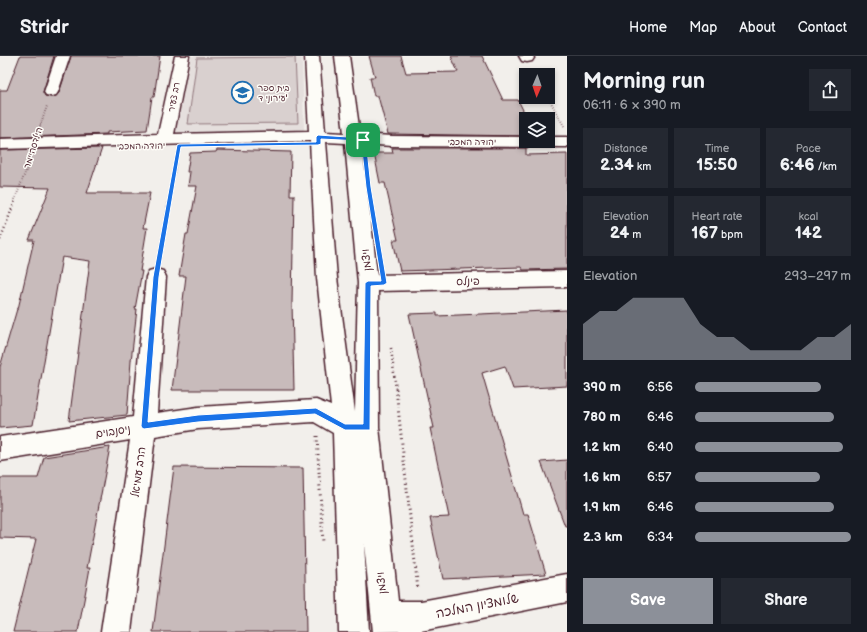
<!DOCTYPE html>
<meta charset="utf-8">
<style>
body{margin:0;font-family:"Balsamiq Sans","Playpen Sans Hebrew",sans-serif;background:#242831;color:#f1f3f6;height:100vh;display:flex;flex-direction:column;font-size:15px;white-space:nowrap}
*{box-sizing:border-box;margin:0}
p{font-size:13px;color:#9ea1a6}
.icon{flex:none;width:22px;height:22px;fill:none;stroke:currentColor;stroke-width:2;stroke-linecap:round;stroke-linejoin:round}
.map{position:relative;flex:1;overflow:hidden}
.details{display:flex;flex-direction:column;background:#171b24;width:300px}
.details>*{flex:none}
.needle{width:26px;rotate:182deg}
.controls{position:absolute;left:519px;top:12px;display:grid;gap:8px}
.controls a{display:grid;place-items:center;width:36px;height:36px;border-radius:0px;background:#171b24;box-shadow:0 2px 6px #0003;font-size:20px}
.pin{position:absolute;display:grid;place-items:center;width:34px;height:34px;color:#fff;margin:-17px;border-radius:8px;box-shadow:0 2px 6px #0006}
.round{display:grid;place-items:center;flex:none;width:42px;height:42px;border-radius:0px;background:#242831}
.overview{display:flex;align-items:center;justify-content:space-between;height:68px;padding:0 16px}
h1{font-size:22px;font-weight:800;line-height:30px}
.figures{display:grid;grid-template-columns:repeat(3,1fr);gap:6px;height:68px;padding:4px 16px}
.figures div{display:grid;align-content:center;border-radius:0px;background:#242831;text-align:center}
.figures b{font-size:17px;font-weight:800}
.figures small{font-size:11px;font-weight:400}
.figures p{font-size:11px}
.chart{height:112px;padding:8px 16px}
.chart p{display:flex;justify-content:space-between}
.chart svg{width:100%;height:72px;margin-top:4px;fill:#8c9099;opacity:.7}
.primary-button{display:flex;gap:8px;margin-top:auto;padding:8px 16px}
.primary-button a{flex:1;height:46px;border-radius:0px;background:#8c9099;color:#fff;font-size:16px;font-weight:800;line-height:46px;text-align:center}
.primary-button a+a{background:#242831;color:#f1f3f6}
ul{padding:0 16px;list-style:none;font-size:13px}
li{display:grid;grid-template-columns:64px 48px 1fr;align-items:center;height:30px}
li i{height:10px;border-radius:5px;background:#8c9099}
header{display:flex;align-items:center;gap:24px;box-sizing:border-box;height:56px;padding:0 20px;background:#171b24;border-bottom:1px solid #363941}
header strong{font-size:19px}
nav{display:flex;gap:22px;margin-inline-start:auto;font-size:14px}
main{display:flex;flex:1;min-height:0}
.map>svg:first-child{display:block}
.built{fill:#e5dfdd}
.green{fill:#d9d0cf;stroke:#92787d}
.building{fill:#c8bbbb;stroke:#4a1f2b}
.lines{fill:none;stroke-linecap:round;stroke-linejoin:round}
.minor-casing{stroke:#4a1f2b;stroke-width:3}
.path-far2{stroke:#4a1f2b;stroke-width:2;stroke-dasharray:0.5 2;stroke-linecap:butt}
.path-far1{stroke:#4a1f2b;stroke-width:2.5;stroke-dasharray:1 3;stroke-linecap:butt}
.path{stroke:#4a1f2b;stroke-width:3;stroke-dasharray:1 3.5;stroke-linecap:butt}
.minor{fill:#fdfcf7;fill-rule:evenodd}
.route{fill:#1a73e8;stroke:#fff;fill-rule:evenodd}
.labels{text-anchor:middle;stroke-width:3;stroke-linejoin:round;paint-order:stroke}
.far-poi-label{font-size:9px;fill:#4a1f2b;stroke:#fdfcf7;text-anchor:start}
.far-street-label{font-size:9px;fill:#4a1f2b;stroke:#fdfcf7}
.street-label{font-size:11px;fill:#4a1f2b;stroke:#fdfcf7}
.near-street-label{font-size:13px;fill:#4a1f2b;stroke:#fdfcf7}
</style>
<header>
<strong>Stridr</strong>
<nav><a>Home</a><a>Map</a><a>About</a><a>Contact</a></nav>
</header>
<main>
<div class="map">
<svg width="567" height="576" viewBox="0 0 567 576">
<rect width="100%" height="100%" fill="#f2efeb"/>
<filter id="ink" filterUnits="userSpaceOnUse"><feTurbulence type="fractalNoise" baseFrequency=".025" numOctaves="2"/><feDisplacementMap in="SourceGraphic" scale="8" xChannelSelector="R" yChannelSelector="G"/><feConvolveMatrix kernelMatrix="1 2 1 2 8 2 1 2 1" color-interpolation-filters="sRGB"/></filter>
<g filter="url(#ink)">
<path class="built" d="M191,0H302L304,74L176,77Z"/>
<path class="green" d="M295,1L298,67L188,68L197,2Z"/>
<path class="building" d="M20,0H54L43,36L45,40L51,41L56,40L59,37L71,0H160L154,41H152L147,74L107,76V78L0,82V34H7Z
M369,0H401L406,17L458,16L451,0H482L503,44H518L526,60V80L388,78L378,40H374L370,21H375Z
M102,92L87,137H150L143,172H147L140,215H142L135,253H137L131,305L127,359L69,365L90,205L62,201L33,369L0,372V311L17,253H18L34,184H29L50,132L0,131V94Z
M392,92H526V99L567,98V213L523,214L521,211L400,215L393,184H398L385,127H380L374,97H393Z
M217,94L291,96L290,139H294L292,247L294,334H172L186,220H179L186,178H188L197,130H188L190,116H187L190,97L216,96Z
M567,254V330L513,333L505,310L482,317L523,458H528L546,518L443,523L430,462L449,461L430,372H434L409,258L437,257V260Z
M110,391L87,512H90L78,576H13L36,483L0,482V422H38L44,401Z
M567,404V470H565L541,406Z
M174,411L303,412L306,576H153Z"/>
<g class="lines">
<defs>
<path id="minor" d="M56,0H70L58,36L56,39L51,40L46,39L44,36Z
M175,0H189L174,78L309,75L305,0H319L325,76L344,77L335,0H349L360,78L392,80L526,81V85H548V81H567V91L392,90L362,88L377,219L567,215V231L378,235L379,371L398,545H421L567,518V546L421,575L373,576L364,487L369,576H339L333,377L314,366L198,373L155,380L131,576H101L130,384L0,405V381L133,361L146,221L149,215L156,213L163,215L166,221L157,357L198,351L316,344L331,350L317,222L310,85L0,93V83L158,78ZM326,86L345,87L358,227L355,356L337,222Z
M519,0H533L534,2L532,5L527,6L522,5Z"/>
</defs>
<use href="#minor" class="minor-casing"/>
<path class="path-far2" d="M548,41L564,70
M40,70L47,50
M14,146L30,104
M169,146L177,100"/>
<path class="path-far1" d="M0,184L15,145
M159,203L169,145
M391,292L396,334"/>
<path class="path" d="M396,333L418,534
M317,380L323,487"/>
<use href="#minor" class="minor"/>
</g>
</g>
<path class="route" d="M318,79L363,82L366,84L371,131L387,227L384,229L371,230L370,374H345L315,358L198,366L144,373L142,372L141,370L153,221L177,89L179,88L316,86V81ZM321,83L361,85L366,131L381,225H368L365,227L363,368H345L316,352L198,359L148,366L159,221L181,91L318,89L321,88Z"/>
<defs>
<symbol id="school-ring" viewBox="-11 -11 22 22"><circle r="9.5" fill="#fdfcf7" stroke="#1f6fb2" stroke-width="1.5"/><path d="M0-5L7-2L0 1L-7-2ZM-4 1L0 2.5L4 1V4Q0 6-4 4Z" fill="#1f6fb2"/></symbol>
</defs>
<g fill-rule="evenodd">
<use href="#school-ring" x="230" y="24" width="25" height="25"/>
</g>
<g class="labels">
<g class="far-poi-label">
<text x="258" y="35">בית ספר<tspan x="258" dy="10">עירוני ד'</tspan></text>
</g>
<g class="far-street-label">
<text transform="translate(174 41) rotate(-79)" y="3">רב צעיר</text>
<text x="472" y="89">יהודה המכבי</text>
<text transform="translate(141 90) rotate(-1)" y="3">יהודה המכבי</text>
<text transform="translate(33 92) rotate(-72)" y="3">הילדסהיימר</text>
</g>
<g class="street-label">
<text transform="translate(366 204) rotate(-96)" y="4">ויצמן</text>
<text transform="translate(468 225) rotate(-1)" y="4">פינלס</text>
<text transform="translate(113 375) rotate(-9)" y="4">ניסנבוים</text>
<text transform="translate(138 416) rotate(-82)" y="4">הרב עמיאל</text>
<text transform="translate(381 527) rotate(-96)" y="4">ויצמן</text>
</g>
<g class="near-street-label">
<text transform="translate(477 549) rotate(-11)" y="5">שלומציון המלכה</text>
</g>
</g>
</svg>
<div class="controls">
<a><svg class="needle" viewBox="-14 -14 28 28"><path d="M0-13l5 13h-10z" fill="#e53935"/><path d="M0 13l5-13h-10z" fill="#9ea1a6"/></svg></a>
<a><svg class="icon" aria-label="layers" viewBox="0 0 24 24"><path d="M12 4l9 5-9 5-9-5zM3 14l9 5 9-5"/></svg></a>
</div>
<div class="pin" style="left:363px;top:84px;background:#1e9e55"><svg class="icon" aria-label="arrive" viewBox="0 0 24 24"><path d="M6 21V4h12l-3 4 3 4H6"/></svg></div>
</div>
<section class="details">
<div class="overview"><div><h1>Morning run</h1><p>06:11 · 6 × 390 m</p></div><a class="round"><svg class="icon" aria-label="share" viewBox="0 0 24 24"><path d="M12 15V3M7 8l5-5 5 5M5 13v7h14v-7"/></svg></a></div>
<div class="figures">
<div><p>Distance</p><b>2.34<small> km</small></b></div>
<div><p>Time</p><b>15:50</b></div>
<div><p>Pace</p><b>6:46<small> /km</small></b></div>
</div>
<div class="figures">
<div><p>Elevation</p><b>24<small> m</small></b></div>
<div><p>Heart rate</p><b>167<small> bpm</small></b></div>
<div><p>kcal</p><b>142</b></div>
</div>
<div class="chart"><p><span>Elevation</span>293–297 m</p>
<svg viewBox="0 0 160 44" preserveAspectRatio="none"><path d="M0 44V22L10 14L20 14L30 6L40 6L50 6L60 6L70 22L80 30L90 30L100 38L110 38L120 38L130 38L140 30L150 30L160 22V44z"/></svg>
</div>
<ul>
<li><b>390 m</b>6:56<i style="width:81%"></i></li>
<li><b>780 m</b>6:46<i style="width:89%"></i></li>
<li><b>1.2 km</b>6:40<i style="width:95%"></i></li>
<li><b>1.6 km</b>6:57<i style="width:80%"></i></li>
<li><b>1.9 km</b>6:46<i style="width:89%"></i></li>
<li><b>2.3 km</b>6:34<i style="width:100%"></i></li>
</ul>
<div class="primary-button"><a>Save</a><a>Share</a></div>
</section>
</main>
